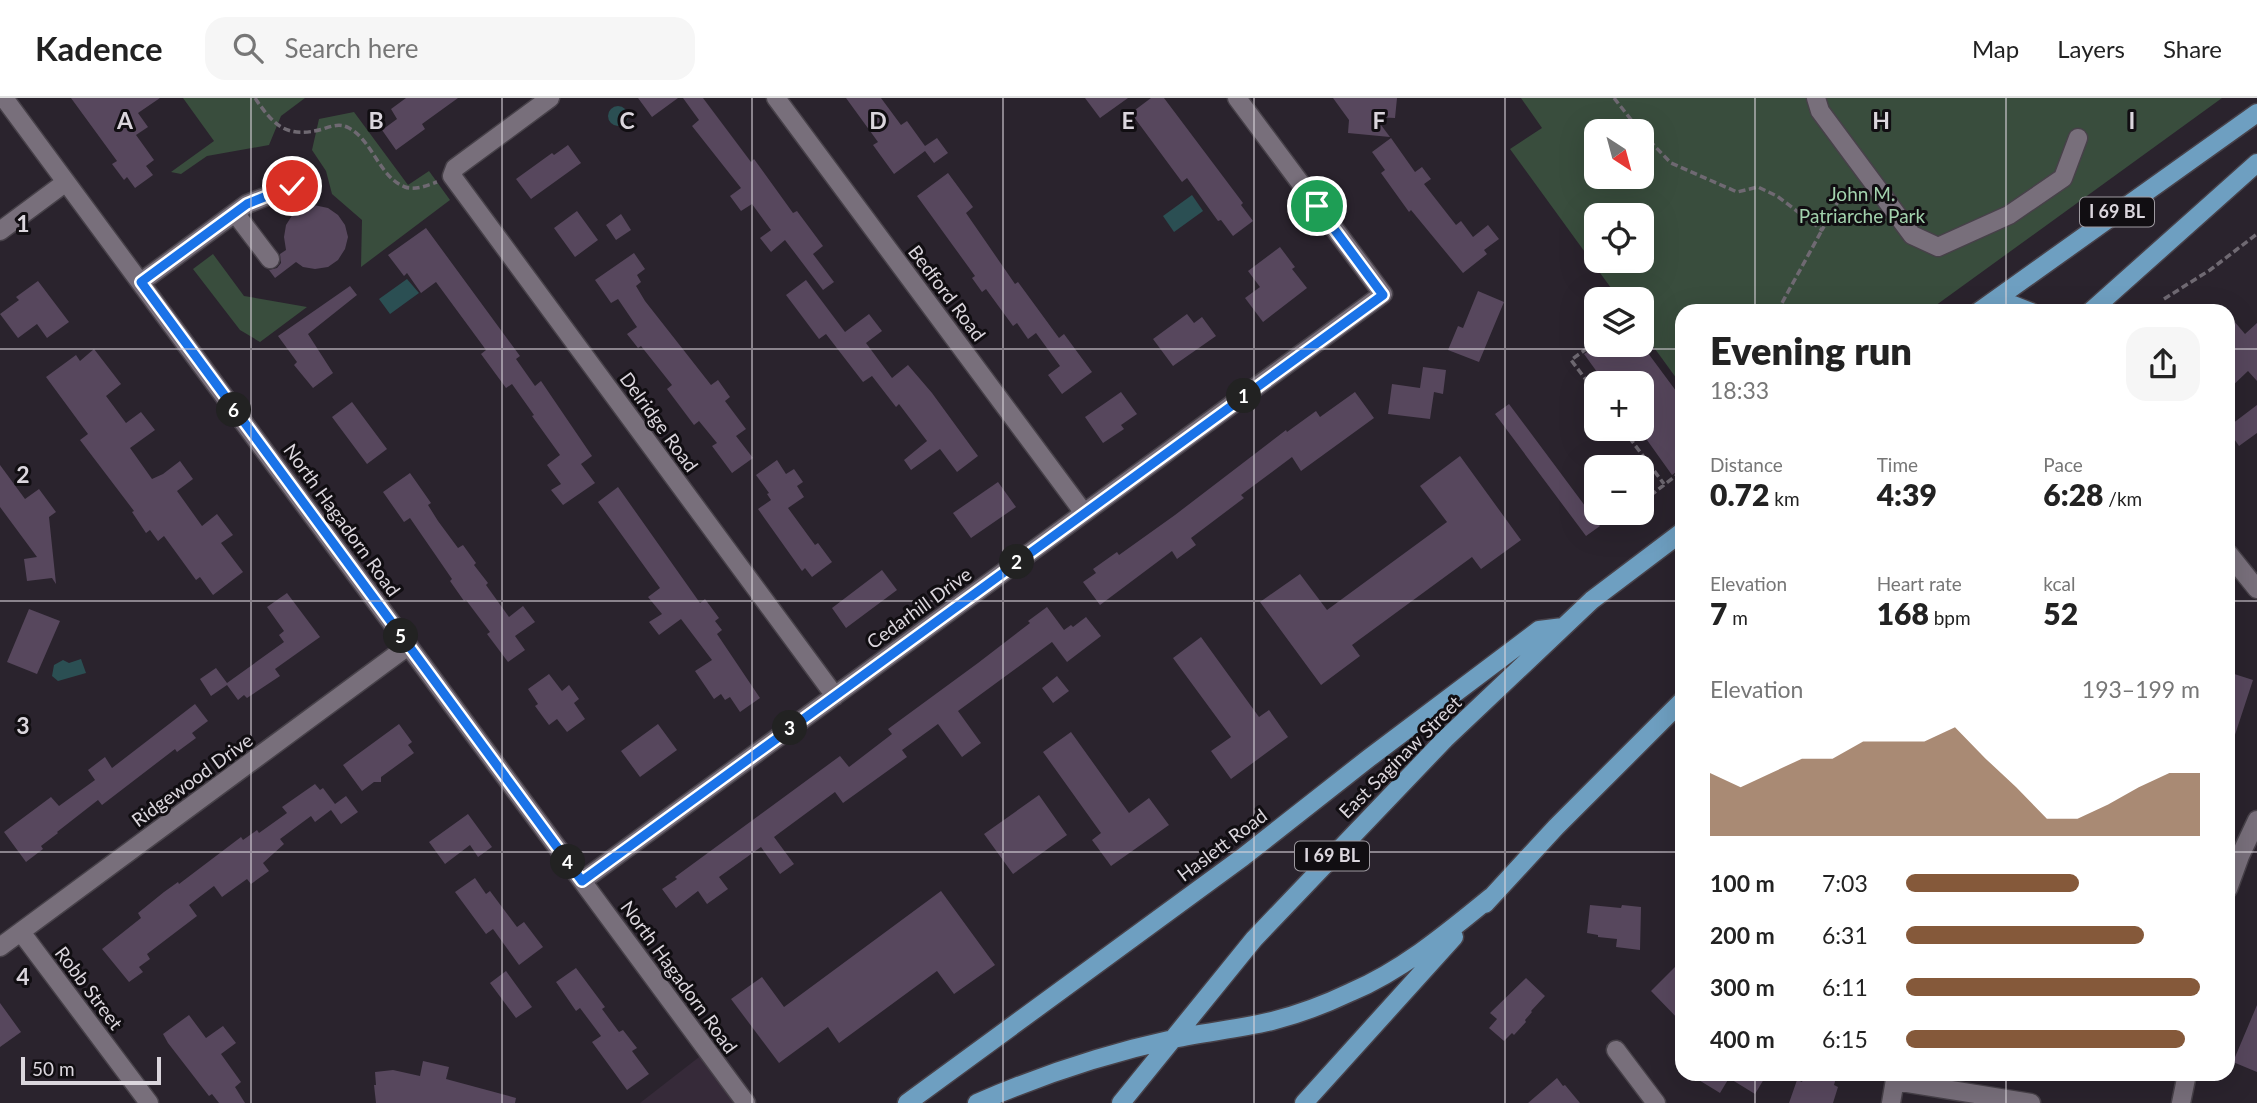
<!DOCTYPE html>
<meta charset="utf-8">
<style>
body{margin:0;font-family:Lato,sans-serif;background:#f6f6f6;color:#222;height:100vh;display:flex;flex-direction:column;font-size:26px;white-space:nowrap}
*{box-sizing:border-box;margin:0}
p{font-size:23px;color:#767676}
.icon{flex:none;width:38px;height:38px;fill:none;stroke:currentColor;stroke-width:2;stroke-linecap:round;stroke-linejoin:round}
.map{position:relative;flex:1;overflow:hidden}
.details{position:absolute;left:1675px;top:206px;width:560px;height:777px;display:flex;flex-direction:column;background:#fff;border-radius:21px;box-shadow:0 7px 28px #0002}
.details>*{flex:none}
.needle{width:46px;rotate:144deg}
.tools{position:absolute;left:1584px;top:21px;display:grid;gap:14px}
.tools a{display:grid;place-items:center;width:70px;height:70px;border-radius:14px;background:#fff;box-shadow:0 7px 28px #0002;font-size:35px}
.scale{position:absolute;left:21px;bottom:18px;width:140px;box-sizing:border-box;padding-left:7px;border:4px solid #dbd6dd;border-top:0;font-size:19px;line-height:24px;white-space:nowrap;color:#dbd6dd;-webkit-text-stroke:5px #110e12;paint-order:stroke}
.pin{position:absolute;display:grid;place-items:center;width:60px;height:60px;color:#fff;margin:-30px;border:4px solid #fff;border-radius:50%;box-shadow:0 2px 7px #0007}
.km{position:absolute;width:35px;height:35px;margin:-18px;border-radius:50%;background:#222;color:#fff;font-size:19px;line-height:35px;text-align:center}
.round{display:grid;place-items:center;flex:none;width:74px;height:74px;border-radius:21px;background:#f6f6f6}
.summary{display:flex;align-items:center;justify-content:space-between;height:119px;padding:0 35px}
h1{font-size:38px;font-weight:800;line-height:52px}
.stats{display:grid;grid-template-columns:repeat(3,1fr);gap:10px;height:119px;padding:7px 35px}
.stats div{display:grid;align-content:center}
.stats b{font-size:30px;font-weight:800}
.stats small{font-size:19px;font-weight:400}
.stats p{font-size:19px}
.chart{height:196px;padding:14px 35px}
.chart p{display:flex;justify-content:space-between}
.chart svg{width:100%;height:126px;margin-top:7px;fill:#85593a;opacity:.7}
ul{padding:0 35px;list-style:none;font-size:23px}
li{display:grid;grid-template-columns:112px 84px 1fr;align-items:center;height:52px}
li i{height:18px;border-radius:9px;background:#85593a}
header{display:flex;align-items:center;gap:42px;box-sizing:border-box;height:98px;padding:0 35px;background:#fff;border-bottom:2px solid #e0e0e0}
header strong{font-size:33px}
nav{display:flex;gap:38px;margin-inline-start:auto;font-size:24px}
.search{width:490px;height:63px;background:#f6f6f6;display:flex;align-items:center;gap:18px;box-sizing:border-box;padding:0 24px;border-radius:21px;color:#767676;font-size:26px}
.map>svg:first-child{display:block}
.built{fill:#362a39}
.green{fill:#394d3d;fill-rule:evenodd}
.water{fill:#2b4f53}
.building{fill:#57475d}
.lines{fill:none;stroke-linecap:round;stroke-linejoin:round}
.minor-casing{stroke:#474149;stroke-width:21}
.major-casing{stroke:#474149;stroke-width:21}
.path{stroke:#6f6972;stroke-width:3.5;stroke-dasharray:7 3.5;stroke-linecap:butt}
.minor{stroke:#786f7b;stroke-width:18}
.major{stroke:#6e9fc1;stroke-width:18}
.route-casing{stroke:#fff;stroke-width:14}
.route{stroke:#1a73e8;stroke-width:9}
.grid{fill:none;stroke:#dbd6dd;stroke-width:2;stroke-opacity:0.55}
.labels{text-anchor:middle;stroke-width:6;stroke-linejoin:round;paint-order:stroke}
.shield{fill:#110e12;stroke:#9e9aa0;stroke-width:2}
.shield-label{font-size:18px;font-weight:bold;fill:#dbd6dd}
.park-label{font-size:19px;fill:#a2d2ad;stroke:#110e12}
.street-label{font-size:19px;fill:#dbd6dd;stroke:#110e12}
.grid-label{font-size:23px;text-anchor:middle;font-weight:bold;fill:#dbd6dd;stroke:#110e12;stroke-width:6;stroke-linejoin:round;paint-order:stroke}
</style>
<header>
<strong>Kadence</strong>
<div class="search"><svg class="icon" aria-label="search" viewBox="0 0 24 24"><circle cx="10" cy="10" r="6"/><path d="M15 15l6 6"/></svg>Search here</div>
<nav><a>Map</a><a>Layers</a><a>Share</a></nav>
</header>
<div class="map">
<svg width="2257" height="1005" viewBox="0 0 2257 1005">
<rect width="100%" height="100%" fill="#2a232d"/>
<path class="built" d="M703,956L739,1005H640Z"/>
<path class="green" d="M183,0H305L281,18L269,47L207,58L181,76L171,74L214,43Z
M1521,0H2222L1928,213L1682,214V288L1642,233V201H1619L1510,51L1542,30ZM1596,33H1642V79H1596ZM1596,117H1642V163H1596Z
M354,14L408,87L429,73L450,102L361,169L362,122L332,96L326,73L312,52L319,21Z
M213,156L244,198L307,209L260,244L240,232L193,171Z"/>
<path class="water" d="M608 18a10 10 0 1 1 20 0a10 10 0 1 1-20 0Z
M1192,97L1203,113L1174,134L1163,118Z
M407,181L419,195L390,216L379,201Z
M81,561L86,575L58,583L52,578L54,567L63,562L69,565Z"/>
<path class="building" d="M71,0H160L138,15L148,29L136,37L154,62L146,68L153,77L135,90L127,79L124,82L112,66L117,63Z
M406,0H458L422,26L425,31L396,52L382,32L397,21L391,11Z
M638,0H678L652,19Z
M683,0H703L751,64L754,61L793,115L797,113L823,148L813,156L834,184L823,192L785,142L771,154L760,140L771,132L752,106L741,113L730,98L741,90L692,28L699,22Z
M846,0H881L901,27L907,23L925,48L937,40L948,55L934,65L925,53L894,76L873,47L878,44Z
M1085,0H1128L1100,20Z
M1151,0H1164L1243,105L1241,107L1253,123L1233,138L1221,122L1218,123L1187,80L1182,84L1131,15Z
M1333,0H1397L1395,20L1375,19L1390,39L1348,35L1349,22Z
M1391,40L1415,74L1422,69L1431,81L1424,86L1456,127L1461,123L1473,139L1488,127L1499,141L1484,152L1487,156L1463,175L1411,112L1409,114L1381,75L1385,72L1372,54Z
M568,47L581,65L531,101L516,81L552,55L554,57Z
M948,75L973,109L966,115L1015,186L1018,184L1059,240L1064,236L1092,274L1062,296L1048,277L1060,268L1036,235L1028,241L1017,225L1013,228L986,191L982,194L972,180L975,178L917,98Z
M309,106L328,110L338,117L345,127L348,139L345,151L338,162L328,169L315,171L303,169L296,164L275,180L269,172L277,170L281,165L280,156L286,152L284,139L286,127L293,116Z
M577,113L598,142L575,159L554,130Z
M621,116L631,132L616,142L606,127Z
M426,130L520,258L516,261L535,288L541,283L592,358L581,366L595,385L563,407L551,392L561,386L547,367L560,357L532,318L534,317L512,286L506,290L481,256L486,252L436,184L421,195L407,175L404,178L388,157Z
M1280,149L1295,169L1292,171L1307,190L1263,224L1245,200L1260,189L1248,173Z
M634,155L645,171L637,177L641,184L636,188L645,203L711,287L718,282L730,299L725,303L746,331L736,338L753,360L732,375L712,348L717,345L699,323L694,327L667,291L672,287L641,248L638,250L627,236L637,229L618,201L611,205L595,182Z
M806,182L845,234L869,216L882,233L866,245L892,280L908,267L932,295L978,358L957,374L940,351L911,372L904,362L927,343L899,306L896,309L872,278L863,284L826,236L819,241L786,197Z
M38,183L69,224L47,240L37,226L18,240L0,216L19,202L16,199Z
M350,188L357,197L308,236L333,275L313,290L294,267L297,264L278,238Z
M1478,193L1504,204L1479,264L1448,252L1458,228L1463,230Z
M1187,216L1194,225L1202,219L1216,238L1173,268L1153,241Z
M2228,216L2245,236L2257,225V283L2248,273L2228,292Z
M1597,247H1642L1682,301V370L1672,377L1642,335V285H1605L1584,256Z
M94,251L121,286L106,298L126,325L141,314L155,332L130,350L152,381L163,376L180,363L193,381L177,393L202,428L217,416L233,437L221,445L243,474L213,497L200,479L196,482L164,438L158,443L150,432L146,435L132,414L134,413L80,342L88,336L46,279L76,257L80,263Z
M1423,269L1446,272L1443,296L1434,294L1430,321L1388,316L1392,286L1420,290Z
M1121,294L1137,316L1121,327L1124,331L1103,345L1085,319Z
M1355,294L1374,320L1301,373L1292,359L1241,397L1244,400L1191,440L1196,447L1177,461L1172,453L1100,507L1083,484L1096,475L1093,471L1117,454L1119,457L1175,417L1286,332L1287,334L1316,313L1320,319Z
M352,304L387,351L367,366L332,319Z
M1509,306L1600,428L1586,438L1495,316Z
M2257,307V335L2239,348L2228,332V329Z
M1460,358L1521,442L1481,471L1472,459L1352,547L1360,558L1321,587L1260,504L1300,476L1327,512L1447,424L1420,388Z
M777,362L786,376L794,371L803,384L797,388L804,399L788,410L815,447L818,445L832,464L812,479L805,470L802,473L758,411L771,402L767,396L769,395L756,377Z
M0,367L25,401L39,391L56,414L49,419L56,486L52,480L27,483L24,461L37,459L0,409Z
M410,375L431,405L428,407L438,423L458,450L463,447L476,465L474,467L488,485L486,487L509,519L523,508L535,524L515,538L525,552L508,564L487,536L490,534L466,502L464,503L450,483L452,481L410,420L404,424L383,394Z
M998,384L1016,409L971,440L953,415Z
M618,389L700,505L705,501L719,520L715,523L722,532L717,536L760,600L740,614L730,599L725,602L721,596L714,601L695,573L712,562L681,521L659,537L649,524L662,516L648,499L660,490L598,404Z
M882,472L897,492L846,530L832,510Z
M287,495L320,539L275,571L280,578L247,600L244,597L238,602L227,587L211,598L200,581L216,570L227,585L284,544L279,537L284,533L267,509Z
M1047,509L1064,532L1071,527L1073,529L1086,519L1101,538L1067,564L1052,544L958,613L981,645L962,659L938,626L902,652L907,659L843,705L835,694L774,739L794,766L780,776L761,749L719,779L728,791L707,806L698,793L676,810L662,791L677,781L675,779L840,658L849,669L892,636L888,631L978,565L1030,525L1028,523Z
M29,511L60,523L37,576L7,564Z
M1201,539L1259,619L1269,612L1288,639L1231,681L1211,653L1231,639L1173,560Z
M2228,574L2253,582L2231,649L2228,648Z
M549,576L562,593L569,587L579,601L574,605L585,621L567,634L557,621L549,627L535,608L538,606L528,591Z
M1057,578L1069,593L1053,605L1042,590Z
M195,606L208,623L192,635L196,640L177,654L175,651L102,707L98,702L57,734L58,735L41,748L43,751L26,764L4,734L51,699L59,708L95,682L88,672L105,659L112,670Z
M399,626L412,644L408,647L414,655L381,679V684H374L362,693L343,667Z
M658,626L677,652L640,679L621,653Z
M1071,634L1129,715L1149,700L1169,727L1111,768L1092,742L1101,735L1043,654Z
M315,686L320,692L323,690L335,706L346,698L358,714L341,726L331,712L315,724L311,718L280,741L284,746L263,765L269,773L251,786L247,781L222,799L214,788L189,807L197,818L147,856L150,861L139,869L143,874L129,884L102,851L141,820L138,815L164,794L178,784L179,786L241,739L243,742L257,732L259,735L287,715L282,709Z
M1039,697L1067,737L1013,776L984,736Z
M468,716L492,749L478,759L470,747L445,766L429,744Z
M475,780L486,796L490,793L517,829L524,824L543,849L519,867L493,831L486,836L455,794Z
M941,793L995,867L954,896L937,873L839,945L828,929L779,965L731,901L762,879L784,909Z
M1590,807L1621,810L1622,807L1641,809L1640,852L1616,849L1617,841L1598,839V837L1587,835Z
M1682,862V925L1651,893Z
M576,870L605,909L602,911L619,934L623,932L637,950L632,953L649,976L627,992L592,944L601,938L580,910L576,913L556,884Z
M506,873L532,909L516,920L490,885Z
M1526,880L1545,898L1531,913L1532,914L1525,922L1526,924L1514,937L1512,935L1504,943L1489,930L1497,921L1490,915Z
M0,905L21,934L0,949Z
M2257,907V974L2233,964Z
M189,917L206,940L223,928L236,945L221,956L241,984L235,989L245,1005H219L212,996L209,998L168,945L163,936Z
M423,963L449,969L446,981L516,1000L515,1005H376L374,987H376L375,974L393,972L420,978Z
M1689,976H1767L1755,996L1729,980L1720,995Z
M1805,976H1837L1834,987L1838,989L1833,1005H1789L1797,982L1802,984Z
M1557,980L1563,988L1565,987L1580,1005H1528Z"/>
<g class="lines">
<defs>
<path id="minor" d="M4,0L746,1005
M550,0L455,70L452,78L835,598
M776,0L1084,415
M1816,0L1820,13L1912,137L1938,149L2009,117L2063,80L2078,40
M235,115L270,161
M0,133L66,84
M141,184L247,106L292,88
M2228,455L2257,491
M582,783L1383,196L1237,0
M2228,791L2240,758L2257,722
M21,834L149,1005
M0,849L408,548
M1616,952L1656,1005
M1895,983L2031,1005
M1891,1005L1896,976
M2181,1005L2187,976"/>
<path id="major" d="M1989,206L2013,207L2031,214
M1978,214L2257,15
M2090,214L2257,65
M1485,806L1556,729L1682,603
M907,1005L1243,759L1369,660L1539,532L1563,529
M977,1005C1041,977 1104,956 1173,941C1205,934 1239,931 1272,923C1299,916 1326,906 1351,894C1403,872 1448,834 1491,799
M1121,1005L1254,841L1445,641L1592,502L1682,434
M1304,1005L1454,839"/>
</defs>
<use href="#minor" class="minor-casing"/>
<use href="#major" class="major-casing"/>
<path class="path" d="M255,0C274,28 287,41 323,31C332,28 340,25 349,30C373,43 379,79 405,89C415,93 428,87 437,84
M1614,0L1640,33
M1642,35L1671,65L1737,94L1758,89L1777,98L1822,132L1840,100L1852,88
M2164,201L2210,172L2257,136
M1777,214L1822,132
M1596,244L1571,262L1596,295
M1623,331L1664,386
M1642,404L1682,373"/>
<use href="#minor" class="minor"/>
<use href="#major" class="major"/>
</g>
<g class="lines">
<defs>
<path id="route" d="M292,88L247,106L141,184L582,783L1383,197L1317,108"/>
</defs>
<use href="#route" class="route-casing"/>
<use href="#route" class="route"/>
</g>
<path class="grid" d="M251,0V1005M502,0V1005M752,0V1005M1003,0V1005M1254,0V1005M1505,0V1005M1755,0V214M2006,0V214M0,251H1682M2228,251H2257M0,503H1682M2228,503H2257M0,754H1682M2228,754H2257M1755,976V1005M2006,976V1005"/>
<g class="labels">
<g class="shield">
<rect x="2080" y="99.5" width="74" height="29" rx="5"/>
<rect x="1295" y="743.5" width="74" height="29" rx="5"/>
</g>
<g class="shield-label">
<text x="2117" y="120">I 69 BL</text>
<text x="1332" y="764">I 69 BL</text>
</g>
<g class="park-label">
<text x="1862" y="103">John M.<tspan x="1862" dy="22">Patriarche Park</tspan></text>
</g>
<g class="street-label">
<text transform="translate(947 195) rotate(53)" y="7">Bedford Road</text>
<text transform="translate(659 324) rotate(54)" y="7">Delridge Road</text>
<text transform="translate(342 422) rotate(54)" y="7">North Hagadorn Road</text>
<text transform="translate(919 510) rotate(-36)" y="7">Cedarhill Drive</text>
<text transform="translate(1400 659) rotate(-45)" y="7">East Saginaw Street</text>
<text transform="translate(192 682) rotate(-36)" y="7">Ridgewood Drive</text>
<text transform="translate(1222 747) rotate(-37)" y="7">Haslett Road</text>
<text transform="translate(679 879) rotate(54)" y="7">North Hagadorn Road</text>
<text transform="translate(89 890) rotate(53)" y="7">Robb Street</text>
</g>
</g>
<g class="grid-label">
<text x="125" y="31">A</text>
<text x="376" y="31">B</text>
<text x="627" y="31">C</text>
<text x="878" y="31">D</text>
<text x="1128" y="31">E</text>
<text x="1379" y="31">F</text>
<text x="1881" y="31">H</text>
<text x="2132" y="31">I</text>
<text x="23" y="134">1</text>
<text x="23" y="385">2</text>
<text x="23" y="636">3</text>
<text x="23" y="887">4</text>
</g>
</svg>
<div class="tools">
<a><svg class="needle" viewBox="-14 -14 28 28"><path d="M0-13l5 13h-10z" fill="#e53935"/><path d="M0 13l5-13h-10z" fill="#767676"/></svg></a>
<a><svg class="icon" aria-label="locate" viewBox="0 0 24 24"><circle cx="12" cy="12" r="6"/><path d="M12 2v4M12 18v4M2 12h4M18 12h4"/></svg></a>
<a><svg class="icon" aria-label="layers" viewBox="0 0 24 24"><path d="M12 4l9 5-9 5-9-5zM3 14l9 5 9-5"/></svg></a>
<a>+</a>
<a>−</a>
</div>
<div class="scale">50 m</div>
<div class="pin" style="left:1317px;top:108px;background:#1e9e55"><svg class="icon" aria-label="arrive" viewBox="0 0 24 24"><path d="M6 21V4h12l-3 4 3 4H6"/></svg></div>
<div class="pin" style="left:292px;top:88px;background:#d93025"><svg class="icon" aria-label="check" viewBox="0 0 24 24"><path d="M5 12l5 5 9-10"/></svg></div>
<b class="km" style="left:1244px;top:298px">1</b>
<b class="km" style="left:1017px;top:464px">2</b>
<b class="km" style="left:790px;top:630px">3</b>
<b class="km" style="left:568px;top:764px">4</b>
<b class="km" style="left:401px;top:538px">5</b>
<b class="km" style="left:234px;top:312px">6</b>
<section class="details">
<div class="summary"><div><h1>Evening run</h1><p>18:33</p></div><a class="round"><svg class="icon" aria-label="share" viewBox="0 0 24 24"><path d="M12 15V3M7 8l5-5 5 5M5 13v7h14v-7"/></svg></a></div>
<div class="stats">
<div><p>Distance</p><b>0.72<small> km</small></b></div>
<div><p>Time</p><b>4:39</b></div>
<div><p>Pace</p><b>6:28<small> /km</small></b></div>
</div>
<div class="stats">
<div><p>Elevation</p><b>7<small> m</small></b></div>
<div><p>Heart rate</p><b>168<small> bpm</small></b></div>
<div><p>kcal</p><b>52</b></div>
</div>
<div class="chart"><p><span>Elevation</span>193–199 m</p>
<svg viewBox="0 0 160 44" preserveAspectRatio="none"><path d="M0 44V22L10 27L20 22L30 17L40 17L50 11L60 11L70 11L80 6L90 17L100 27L110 38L120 38L130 33L140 27L150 22L160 22V44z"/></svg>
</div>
<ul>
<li><b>100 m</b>7:03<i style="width:59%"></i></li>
<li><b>200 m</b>6:31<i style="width:81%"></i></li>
<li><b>300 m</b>6:11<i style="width:100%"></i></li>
<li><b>400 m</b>6:15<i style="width:95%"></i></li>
</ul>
</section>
</div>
